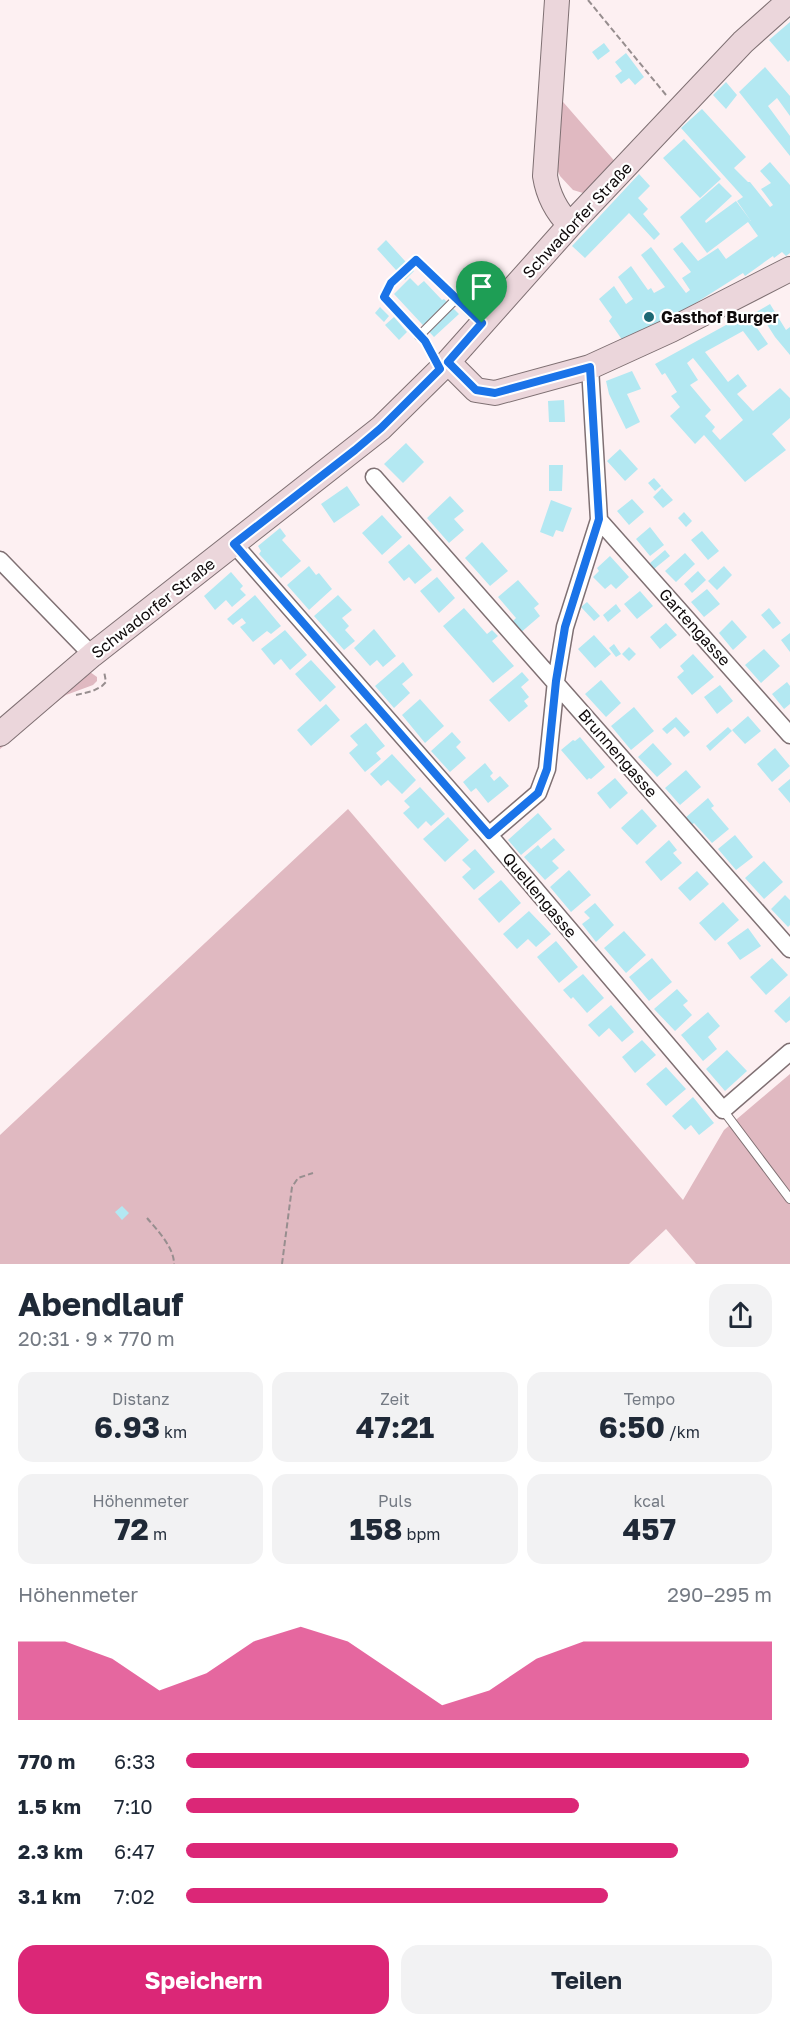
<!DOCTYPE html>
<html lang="de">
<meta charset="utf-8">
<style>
body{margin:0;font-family:"Golos Text",sans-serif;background:#f2f2f3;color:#1f2937;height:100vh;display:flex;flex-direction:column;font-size:22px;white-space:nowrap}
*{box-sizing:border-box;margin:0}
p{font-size:20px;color:#747a83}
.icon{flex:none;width:33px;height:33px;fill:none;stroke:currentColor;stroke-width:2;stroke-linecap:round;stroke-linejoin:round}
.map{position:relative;height:1264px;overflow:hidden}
.panel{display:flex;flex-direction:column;background:#fff;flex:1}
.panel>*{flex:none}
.pin{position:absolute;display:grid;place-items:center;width:51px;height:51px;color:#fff;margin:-62px -26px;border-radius:50% 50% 50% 0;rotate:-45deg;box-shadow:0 0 6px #0007}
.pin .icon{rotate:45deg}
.round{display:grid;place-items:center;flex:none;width:63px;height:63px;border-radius:18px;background:#f2f2f3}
.head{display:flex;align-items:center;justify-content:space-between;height:102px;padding:0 18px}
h1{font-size:33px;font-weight:700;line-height:45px}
.figures{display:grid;grid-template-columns:repeat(3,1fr);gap:9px;height:102px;padding:6px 18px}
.figures div{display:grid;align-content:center;border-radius:15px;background:#f2f2f3;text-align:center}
.figures b{font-size:30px;font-weight:700}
.figures small{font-size:16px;font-weight:400}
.figures p{font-size:16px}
.chart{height:168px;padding:12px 18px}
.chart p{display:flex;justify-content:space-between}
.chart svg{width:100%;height:108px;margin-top:6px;fill:#db2777;opacity:.7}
.cta{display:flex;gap:12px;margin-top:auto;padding:12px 18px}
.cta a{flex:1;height:69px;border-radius:18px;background:#db2777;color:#fff;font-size:24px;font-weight:700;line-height:69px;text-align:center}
.cta a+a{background:#f2f2f3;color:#1f2937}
ul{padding:0 18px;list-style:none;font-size:20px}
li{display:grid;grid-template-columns:96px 72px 1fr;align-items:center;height:45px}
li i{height:15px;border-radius:8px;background:#db2777}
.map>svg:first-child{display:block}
.green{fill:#e0b9c1}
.building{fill:#b3e8f2;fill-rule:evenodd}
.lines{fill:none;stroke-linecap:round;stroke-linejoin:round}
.lane-casing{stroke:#7f7073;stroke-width:10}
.street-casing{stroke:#7f7073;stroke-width:19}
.secondary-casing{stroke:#7f7073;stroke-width:26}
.path{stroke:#978e8f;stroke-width:2;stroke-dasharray:6 3;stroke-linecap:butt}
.lane{stroke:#fff;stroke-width:8}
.street{stroke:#fff;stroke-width:16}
.secondary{stroke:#ebd6db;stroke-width:24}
.route-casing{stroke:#fff;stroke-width:12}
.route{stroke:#1a73e8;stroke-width:8}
.poi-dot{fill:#1e6873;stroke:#fff;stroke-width:2}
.labels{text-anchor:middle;stroke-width:4.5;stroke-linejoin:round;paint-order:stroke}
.street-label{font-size:16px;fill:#0f0a0b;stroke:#fff}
.poi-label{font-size:16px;font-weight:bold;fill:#0f0a0b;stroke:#fff;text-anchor:start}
</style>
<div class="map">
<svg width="790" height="1264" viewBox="0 0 790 1264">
<rect width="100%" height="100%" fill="#fdf0f2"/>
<path class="green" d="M557,95L618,165L593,191L583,193L573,190L560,176L555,165Z
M90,672L97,677V681L93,685L66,695L59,700L0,749V741Z
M348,809L683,1200L724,1130L790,1074V1264H696L666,1229L629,1264H0V1135Z"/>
<path class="building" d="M790,22V60L788,62L769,40Z
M604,43L610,51L598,60L592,52Z
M626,53L644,77L635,85L629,78L621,84L615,76L622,71L615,62Z
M765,67L790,96V116L777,98L768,106L790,136V156L739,92Z
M726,82L737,95L726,109L713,95Z
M702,109L746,157L734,168L748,182H750L770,207L773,205L761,189L771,183L760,171L770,162L790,185V253L786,256L782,252L774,258L773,256L745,276L743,273L683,311L623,341L609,321L612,317L599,299L614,286L626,304L633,299L618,277L631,266L648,290L651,288L654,293L665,287L641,255L651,247L686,293L690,290L682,278L691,272L673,249L682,242L698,261L718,248L726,259L758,236L748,222L707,253L680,217L719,183L732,196L705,221L706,223L736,201L751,221L737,201L743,197L681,128Z
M684,139L721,179L700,198L663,158Z
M639,174L650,186L638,198L648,209L643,214L660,234L654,240L629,213L585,258L572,246Z
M386,240L414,271L405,280L377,249Z
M410,278L418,286L424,281L442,300L444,299L459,314L434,337L394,294Z
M770,304L786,330L790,327V355L775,337L766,323L757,328L768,344L758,351L743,331L705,352L728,382L738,374L747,386L737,394L753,411L780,388L790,398V418L772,434L786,450L745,482L704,435L695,444L670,416L680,407L671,396L677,392L665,373L662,375L655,364L746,314L748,317ZM693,358L743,420L720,440L712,431L715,427L705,416L711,410L690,385L698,380L687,363Z
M380,307L389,316L384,322L375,313Z
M394,317L407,332L399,340L385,325Z
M632,371L641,389L627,394L640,422L626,429L609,394L606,381Z
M564,400L565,422H549L548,401Z
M406,443L424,462L403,483L384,464Z
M620,449L638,469L625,481L607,461Z
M549,465H563L562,491H549Z
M654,478L661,486L655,491L648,483Z
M347,486L360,505L334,523L321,504Z
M662,488L673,500L663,508L653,497Z
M450,496L464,511L454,519L464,530L449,543L427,518Z
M632,499L644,512L629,525L617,511Z
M551,500L572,508L563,532L556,530L553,537L540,532Z
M684,512L692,521L686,527L678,518Z
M382,515L402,537L382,555L362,533Z
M650,527L664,545L650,556L636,539Z
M280,528L286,536L282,540L301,561L281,578L259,554L261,551L258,546Z
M702,531L719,551L708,560L691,540Z
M482,542L508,571L490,586L465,558Z
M409,544L432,570L415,584L409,577L404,581L388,562Z
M665,550L670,556L654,569L650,563Z
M685,553L695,564L676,582L665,571Z
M610,556L629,577L616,589L611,584L605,589L593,577L599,571L597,568Z
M309,566L316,575L319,573L332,589L309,610L287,585Z
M724,566L732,575L717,590L708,581Z
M698,571L706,580L692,593L684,584Z
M231,572L243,586L240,589L246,595L232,607L226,600L215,610L204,596Z
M437,577L455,598L439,613L420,591Z
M518,580L539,604L534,608L540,616L519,634L510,624L516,618L498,597Z
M707,589L720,604L704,617L691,602Z
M640,591L653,606L637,619L624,604Z
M255,595L281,626L271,634L267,631L253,642L240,627L246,623L242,618L233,625L227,619Z
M338,595L352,610L342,618L349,626L345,630L355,641L344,650L314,616Z
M587,602L600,616L594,621L581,607Z
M616,604L621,611L608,622L603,615Z
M464,608L487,634L492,630L498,636L492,641L514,666L493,683L443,626Z
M769,608L781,623L773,629L761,615Z
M732,620L747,637L733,650L719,633Z
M666,623L677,635L660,649L650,637Z
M374,629L396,656L383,667L377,660L370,666L354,648Z
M285,630L307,655L290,670L281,659L274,665L261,649Z
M790,633V652L781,640Z
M594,635L611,654L595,668L578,649Z
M614,644L621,654L616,657L609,648Z
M629,647L636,654L629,661L622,654Z
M764,649L780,666L761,683L745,665Z
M693,654L714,677L692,695L677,677L684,671L680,666Z
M311,660L336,687L320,702L295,674Z
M403,662L413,675L402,684L410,693L394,708L375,686Z
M522,672L529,680L521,687L529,697L524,701L528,706L509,722L489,700Z
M601,680L621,703L606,717L585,694Z
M787,682L790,686V704L784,709L772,694Z
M720,685L733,701L717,714L704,697Z
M420,699L444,726L425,743L402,715Z
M326,704L340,720L311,746L297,730Z
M634,707L654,731L631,750L611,726Z
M748,716L761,731L745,744L732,730Z
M676,717L690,732L684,737L675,727L667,734L662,729Z
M366,723L385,746L376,753L381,759L365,772L349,753L358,745L350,736Z
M728,727L732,731L710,751L706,746Z
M452,732L461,742L456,747L466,758L450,772L431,751Z
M580,737L605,767L591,779L589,778L587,780L561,750L573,740L575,741Z
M653,743L672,764L657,777L638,757Z
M775,748L790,766L772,782L757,764Z
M392,754L416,780L402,794L388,780L381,786L370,774Z
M485,763L493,773L490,776L494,781L500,776L509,786L488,803L476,788L471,792L463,782Z
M686,770L701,787L680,805L665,788Z
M615,778L628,793L610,809L597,793Z
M790,779V803L778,789Z
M420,787L445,814L431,826L426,821L418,829L403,813L410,807L404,801Z
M708,798L714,806L711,808L729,829L712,843L694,823L690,826L684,819Z
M642,809L657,826L637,845L621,828Z
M538,813L552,829L521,855L508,840Z
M448,817L469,840L445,862L423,839Z
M735,835L753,857L736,870L718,849Z
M554,838L565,850L552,861L559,868L545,880L524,857L538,845L541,849Z
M669,840L677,850L673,853L682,863L661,881L645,862Z
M475,849L495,872L474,890L462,877L471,869L462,860Z
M764,861L783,882L764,899L745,878Z
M569,870L591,895L571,912L550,887Z
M697,871L709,884L690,901L678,888Z
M501,880L521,903L499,923L478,899Z
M785,895L790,900V925L788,927L771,909Z
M723,902L739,920L715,941L699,923Z
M595,903L614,925L596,942L582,924L590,918L584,912Z
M529,911L551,934L536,947L528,939L517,949L503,934Z
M748,928L761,946L740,960L727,943Z
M624,931L646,955L626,973L604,948Z
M556,941L578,967L559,983L537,957Z
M652,958L672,982L649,1001L629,977Z
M772,958L788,975L766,995L750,977Z
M583,974L604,998L587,1013L573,997L571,999L563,990Z
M677,989L688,1001L683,1005L692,1015L675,1031L654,1009Z
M790,996V1020L786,1023L774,1011Z
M611,1005L634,1032L622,1042L609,1028L599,1037L588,1025Z
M708,1012L720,1026L708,1037L717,1049L703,1061L681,1035Z
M642,1040L656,1055L635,1073L622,1057Z
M727,1050L747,1071L725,1091L706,1069Z
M666,1067L686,1089L666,1106L646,1084Z
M693,1097L714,1123L699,1135L691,1125L685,1130L672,1116Z
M122,1206L129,1213L122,1220L115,1212Z"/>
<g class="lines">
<defs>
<path id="lane" d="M419,336L456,299
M439,367L425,341L384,297L391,283L416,260L481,323
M723,1110L790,1199"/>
<path id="street" d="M374,477L790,949
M599,520L790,735
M234,544L489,835L723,1110L790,1052
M0,560L92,655
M489,835L538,793L547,769L556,681L565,627L599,520L590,367"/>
<path id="secondary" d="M557,0L545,176C548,195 556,211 570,225
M448,362L476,390L495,393L590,367L671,330L790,269
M0,734L92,655L381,428L448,362L570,225L743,42L790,0"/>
</defs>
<use href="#lane" class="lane-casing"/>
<use href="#street" class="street-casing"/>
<use href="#secondary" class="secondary-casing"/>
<path class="path" d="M588,0L666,95
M76,695L93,691L102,686L106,682L104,671
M147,1218C157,1230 174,1247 174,1264
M282,1264L292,1187L298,1178L313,1173"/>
<use href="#lane" class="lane"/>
<use href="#street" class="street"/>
<use href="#secondary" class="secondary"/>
</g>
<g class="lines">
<defs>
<path id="route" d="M416,260L482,323L448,362L476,390L495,393L590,367L599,519L565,627L556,681L547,769L538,793L489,835L234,544L355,450L381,428L440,369L425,341L384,297L391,283Z"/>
</defs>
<use href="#route" class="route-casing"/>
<use href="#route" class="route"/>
</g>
<circle class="poi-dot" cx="649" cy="317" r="6"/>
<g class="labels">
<g class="street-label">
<text transform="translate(577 220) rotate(-47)" y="6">Schwadorfer Straße</text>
<text transform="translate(153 608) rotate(-38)" y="6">Schwadorfer Straße</text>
<text transform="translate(695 627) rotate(48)" y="6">Gartengasse</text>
<text transform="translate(618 753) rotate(49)" y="6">Brunnengasse</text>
<text transform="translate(540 895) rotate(50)" y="6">Quellengasse</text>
</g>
<g class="poi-label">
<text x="661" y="323">Gasthof Burger</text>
</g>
</g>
</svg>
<div class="pin" style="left:482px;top:323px;background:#1e9e55"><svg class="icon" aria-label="arrive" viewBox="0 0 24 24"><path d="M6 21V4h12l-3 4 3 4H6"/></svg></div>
</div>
<section class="panel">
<div class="head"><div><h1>Abendlauf</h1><p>20:31 · 9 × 770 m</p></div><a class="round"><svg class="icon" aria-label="share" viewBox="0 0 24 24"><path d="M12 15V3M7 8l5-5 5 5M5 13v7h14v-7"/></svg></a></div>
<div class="figures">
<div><p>Distanz</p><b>6.93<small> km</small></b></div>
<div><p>Zeit</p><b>47:21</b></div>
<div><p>Tempo</p><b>6:50<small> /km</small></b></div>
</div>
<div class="figures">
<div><p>Höhenmeter</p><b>72<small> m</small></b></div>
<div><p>Puls</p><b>158<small> bpm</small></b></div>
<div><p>kcal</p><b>457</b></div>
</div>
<div class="chart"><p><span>Höhenmeter</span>290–295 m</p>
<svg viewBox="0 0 160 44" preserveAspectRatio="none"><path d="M0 44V12L10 12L20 19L30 32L40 25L50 12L60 6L70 12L80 25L90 38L100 32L110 19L120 12L130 12L140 12L150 12L160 12V44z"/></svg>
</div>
<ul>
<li><b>770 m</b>6:33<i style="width:96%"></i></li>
<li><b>1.5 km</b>7:10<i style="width:67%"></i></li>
<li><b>2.3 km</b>6:47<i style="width:84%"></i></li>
<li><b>3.1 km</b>7:02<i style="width:72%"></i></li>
</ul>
<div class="cta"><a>Speichern</a><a>Teilen</a></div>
</section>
